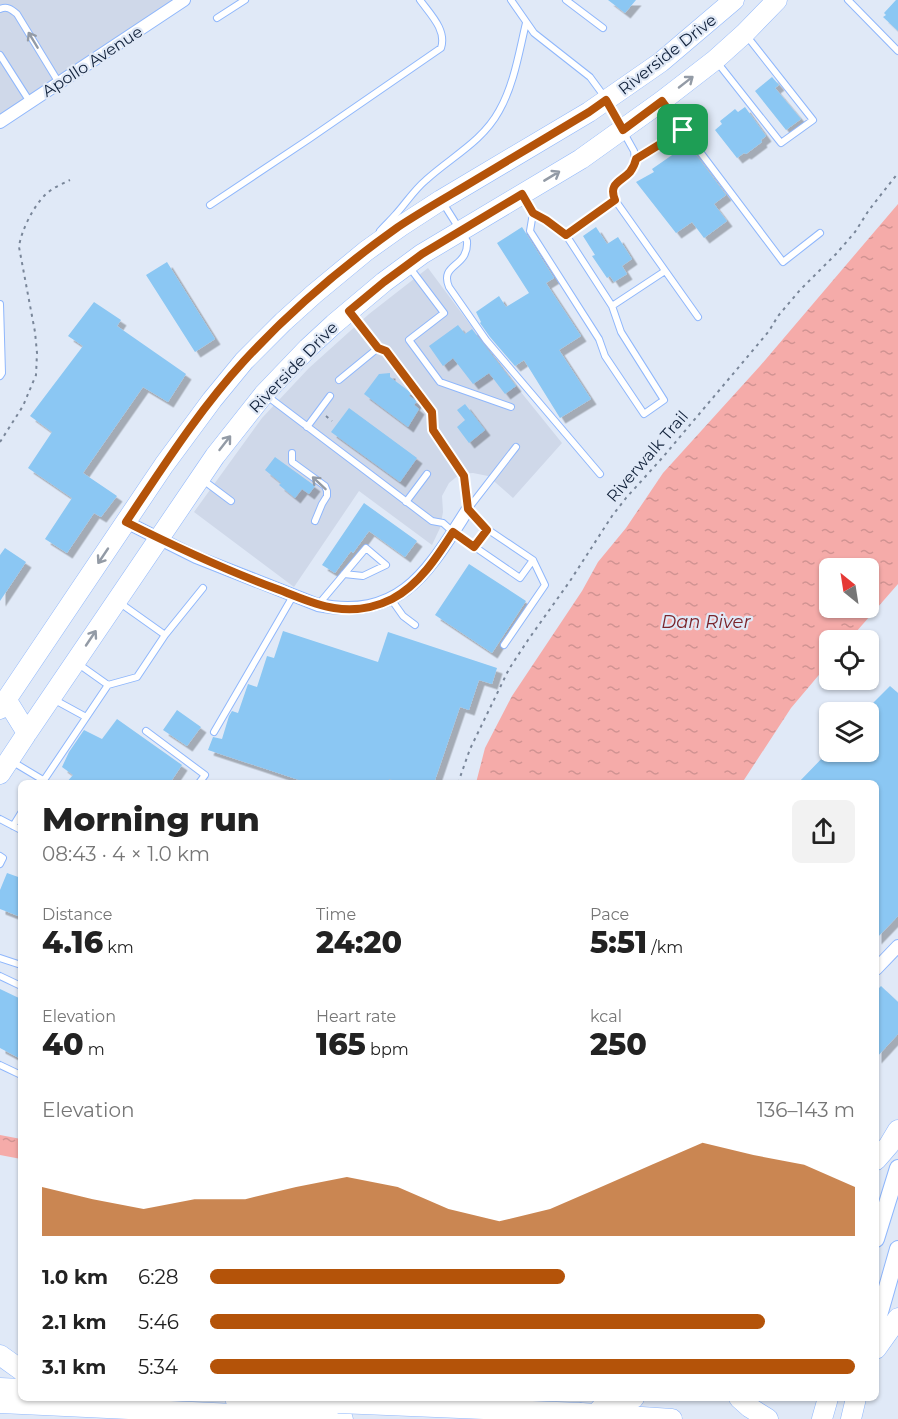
<!DOCTYPE html>
<meta charset="utf-8">
<style>
body{margin:0;font-family:Montserrat,sans-serif;background:#f2f2f2;color:#222;height:100vh;display:flex;flex-direction:column;font-size:22px;white-space:nowrap}
*{box-sizing:border-box;margin:0}
p{font-size:20px;color:#767676}
.icon{flex:none;width:33px;height:33px;fill:none;stroke:currentColor;stroke-width:2;stroke-linecap:round;stroke-linejoin:round}
.map{position:relative;flex:1;overflow:hidden}
.sheet{position:absolute;left:18px;top:780px;width:861px;height:621px;display:flex;flex-direction:column;background:#fff;border-radius:9px;box-shadow:0 2px 4px #0004}
.sheet>*{flex:none}
.needle{width:39px;rotate:330deg}
.buttons{position:absolute;left:819px;top:558px;display:grid;gap:12px}
.buttons a{display:grid;place-items:center;width:60px;height:60px;border-radius:9px;background:#fff;box-shadow:0 2px 4px #0004;font-size:30px}
.pin{position:absolute;display:grid;place-items:center;width:51px;height:51px;color:#fff;margin:-26px;border-radius:12px;box-shadow:0 3px 9px #0006}
.round{display:grid;place-items:center;flex:none;width:63px;height:63px;border-radius:9px;background:#f2f2f2}
.overview{display:flex;align-items:center;justify-content:space-between;height:102px;padding:0 24px}
h1{font-size:33px;font-weight:800;line-height:45px}
.stats{display:grid;grid-template-columns:repeat(3,1fr);gap:9px;height:102px;padding:6px 24px}
.stats div{display:grid;align-content:center}
.stats b{font-size:30px;font-weight:800}
.stats small{font-size:16px;font-weight:400}
.stats p{font-size:16px}
.chart{height:168px;padding:12px 24px}
.chart p{display:flex;justify-content:space-between}
.chart svg{width:100%;height:108px;margin-top:6px;fill:#b45309;opacity:.7}
ul{padding:0 24px;list-style:none;font-size:20px}
li{display:grid;grid-template-columns:96px 72px 1fr;align-items:center;height:45px}
li i{height:15px;border-radius:8px;background:#b45309}
.map>svg:first-child{display:block}
.built{fill:#cfd8e9}
.water{fill:url(#water-ripples);fill-rule:evenodd}
.building{fill:#8bc7f3;filter:url(#shadow)}
.lines{fill:none;stroke-linecap:round;stroke-linejoin:round}
.service-casing{stroke:#8fb7fc;stroke-width:8}
.minor-casing{stroke:#8fb7fc;stroke-width:14}
.secondary-casing{stroke:#8fb7fc;stroke-width:18}
.primary-casing{stroke:#8fb7fc;stroke-width:21}
.path{stroke:#798699;stroke-width:2;stroke-dasharray:3 4.5;stroke-linecap:butt}
.service{stroke:#fff;stroke-width:6}
.minor{stroke:#fff;stroke-width:12}
.secondary{stroke:#fff;stroke-width:16}
.primary{stroke:#fff;stroke-width:20}
.primary-bridge-casing{stroke:#8fb7fc;stroke-width:21;stroke-linecap:butt}
.primary-bridge{stroke:#fff;stroke-width:20}
.oneway{stroke:#939ba6}
.route-casing{stroke:#fff;stroke-width:12}
.route{stroke:#b45309;stroke-width:8}
.labels{text-anchor:middle;stroke-width:4.5;stroke-linejoin:round;paint-order:stroke}
.street-label{font-size:16px;fill:#102039;stroke:#e0e9f7}
.water-label{font-size:18px;font-style:italic;fill:#7a252b;stroke:#e0e9f7}
</style>
<div class="map">
<svg width="898" height="1419" viewBox="0 0 898 1419">
<defs>
<pattern id="water-ripples" width="26" height="14" patternUnits="userSpaceOnUse" patternTransform="scale(1.5)"><rect width="26" height="14" fill="#f5aba9"/><path d="M2 4q2-2 4 0t4 0M15 11q2-2 4 0t4 0" fill="none" stroke="#d19392"/></pattern>
<filter id="shadow"><feDropShadow dx="5.5" dy="5.5" stdDeviation="0" flood-color="#0004"/></filter>
</defs>
<rect width="100%" height="100%" fill="#e0e9f7"/>
<path class="built" d="M0,0H184L0,121Z
M428,268L516,386L562,443L513,498L488,476L473,473L460,474L449,483L442,496L443,512L440,528L432,545L359,491L294,587L194,512L262,418L309,368L369,314Z"/>
<path class="water" d="M898,204V584L849,640H830L829,663L791,708L742,783H476L485,748L512,696L582,591L598,562L626,528L663,473L760,366ZM830,568H868V608H830Z
M0,1135L21,1139V1159L0,1155Z"/>
<path class="building" d="M608,0H636L625,13Z
M896,0H898V31L883,17L886,15L884,13Z
M772,77L779,85L775,88L801,119L786,130L755,91Z
M745,107L766,136L761,140L762,142L746,154L744,153L737,158L715,130L722,124L720,121L735,109L738,112Z
M688,144L726,195L714,204L727,221L704,238L692,222L676,233L636,182L654,172L652,169Z
M522,227L554,278L546,283L581,336L559,350L591,399L560,418L524,360L515,366L490,337L480,323L481,322L476,312L499,296L506,307L529,293L497,243Z
M596,227L607,244L618,237L632,259L622,266L627,274L614,282L610,276L607,278L592,256L595,255L583,236Z
M167,262L215,339L195,352L146,275Z
M94,302L121,320L117,326L186,374L168,402L143,387L83,473L117,496L101,517L94,513L67,553L45,539L72,498L28,468L52,432L30,416L83,346L68,336Z
M458,325L465,334L472,329L516,386L505,394L489,373L473,384L453,358L443,366L429,346Z
M390,373V377L410,392L411,393L409,396L417,401L414,405L419,409L408,427L364,394L379,374Z
M465,404L485,430L469,443L457,427L465,420L457,410Z
M349,408L417,458L400,482L331,432Z
M275,457L315,486L309,494L302,489L295,498L279,485L281,483L265,470Z
M364,503L417,541L405,557L369,531L353,553L351,551L335,573L322,565Z
M5,548L26,562L0,601V555Z
M469,564L526,601L492,653L435,615Z
M283,631L378,662L388,632L497,668L492,684L479,680L469,710L460,707L434,783H401L389,779L388,783H308L208,750L213,737L222,739L229,716L232,711L238,713L248,684L257,687L267,656L274,658Z
M890,686L898,693V916L876,939V783H798L828,752H868V708Z
M177,710L201,727L187,746L163,730Z
M117,719L182,765L170,783H66L73,775L62,767L69,752L84,730L102,739Z
M7,873L21,878V917L0,909V890Z
M881,986L898,1002V1034L876,1058V991Z
M0,989L21,999V1059L0,1048Z"/>
<g class="lines">
<defs>
<path id="service" d="M511,0L534,33L590,77L601,92L634,151C639,182 605,176 615,200L698,317
M566,0L603,28
M848,0L898,51
M0,9C7,6 11,9 17,14L59,83
M217,18L245,0
M0,55L30,102
M717,62L781,143L813,120L746,35
M664,104L783,262L820,233
M636,159L683,130
M523,197L533,213L530,231L599,339L605,356L644,414L664,400L621,332L612,306L566,235L546,220L533,213
M443,203L467,241C469,268 439,263 449,287L486,340L600,474
M210,205L309,139L441,48C447,30 430,14 420,0
M380,231C385,225 391,220 396,214C406,203 414,190 426,180C451,157 482,142 499,111C514,85 519,52 526,23
M566,235L615,200
M410,268L444,313L409,340L440,382L511,407
M0,304L2,373L0,376
M612,306L665,271
M351,314L378,348L386,351L432,412L433,430L463,476L468,509L487,529L533,560L545,585L504,645
M339,380L378,348
M267,396L432,521L443,523L453,532L520,578L533,560
M307,427L330,396
M292,453V462L325,486L327,491V496L322,504L315,521
M203,480L231,501
M406,502L427,474
M468,509L516,447
M474,547L487,529
M391,599L403,616L415,625
M120,603L165,635
M318,605L366,548L386,565L363,576L344,574
M77,663L108,685
M53,699L86,717
M146,731L205,775L199,783
M214,732L293,596
M13,762L43,780
M42,783L108,685L137,677L165,635L203,588
M0,819L21,830
M13,826L21,813
M0,856L3,858L0,864
M0,958L21,965
M0,976L21,986
M0,1065L21,1075"/>
<path id="minor" d="M0,122L184,0
M126,522L196,557L318,605C402,621 428,571 468,509
M876,969L898,946"/>
<path id="secondary" d="M876,1239L898,1168
M876,1326L898,1249"/>
<path id="primary" d="M6,699L27,733
M0,709L164,465L212,400L244,361L283,322L314,294L366,251L401,226L441,200L589,112L661,62L734,0
M0,774L27,733L215,456L264,394L308,348L334,324L384,282L422,254L581,159L662,101L715,60L745,33L777,0
M876,1160L889,1145L898,1130
M876,1349L898,1318
M0,1355L21,1370
M0,1388L21,1389
M235,1398L338,1403
M739,1398L749,1407L768,1419
M0,1403L343,1419
M600,1409L634,1398
M581,1413L672,1419
M822,1419L828,1398
M851,1419L856,1398"/>
</defs>
<use href="#service" class="service-casing"/>
<use href="#minor" class="minor-casing"/>
<use href="#secondary" class="secondary-casing"/>
<use href="#primary" class="primary-casing"/>
<path class="path" d="M326,416L332,421
M0,442L23,406L36,375L37,353L35,332L19,247C21,231 33,207 45,195C52,188 62,184 70,180
M458,783L470,749L509,669L528,640L570,581L612,516L626,498L663,457L759,343L769,331L778,316L800,290L836,254L855,232L869,210L898,173"/>
<use href="#service" class="service"/>
<use href="#minor" class="minor"/>
<use href="#secondary" class="secondary"/>
<use href="#primary" class="primary"/>
<defs>
<path id="primary-bridge" d="M338,1403L581,1413"/>
</defs>
<use href="#primary-bridge" class="primary-bridge-casing"/>
<use href="#primary-bridge" class="primary-bridge"/>
</g>
<defs><path id="oneway-shaft" d="M-6 0H5M1.5-3L5.5 0L1.5 3" fill="none" stroke-width="1.6" stroke-linecap="round" stroke-linejoin="round" transform="scale(1.5)"/></defs>
<g class="oneway">
<use href="#oneway-shaft" transform="translate(33 40) rotate(-121)"/>
<use href="#oneway-shaft" transform="translate(686 82) rotate(-38)"/>
<use href="#oneway-shaft" transform="translate(552 176) rotate(-31)"/>
<use href="#oneway-shaft" transform="translate(225 443) rotate(-52)"/>
<use href="#oneway-shaft" transform="translate(319 483) rotate(-137)"/>
<use href="#oneway-shaft" transform="translate(103 556) rotate(124)"/>
<use href="#oneway-shaft" transform="translate(91 638) rotate(-56)"/>
</g>
<g class="lines">
<defs>
<path id="route" d="M606,100L623,130L662,101L683,130L636,159C635,164 633,168 630,172C621,182 608,183 615,200L566,235L546,220L533,213L522,194L422,254L384,282L349,311L378,348L386,351L432,412L433,430L464,476L468,509L487,530L474,547L453,532C437,557 419,585 392,599C374,608 353,611 334,608C314,605 296,596 277,589C225,570 176,547 126,522C163,467 199,410 244,361C290,311 343,266 398,227C422,211 447,197 472,182C511,159 550,135 589,112Z"/>
</defs>
<use href="#route" class="route-casing"/>
<use href="#route" class="route"/>
</g>
<g class="labels">
<g class="street-label">
<text transform="translate(667 54) rotate(-38)" y="6">Riverside Drive</text>
<text transform="translate(92 61) rotate(-33)" y="6">Apollo Avenue</text>
<text transform="translate(293 367) rotate(-46)" y="6">Riverside Drive</text>
<text transform="translate(647 456) rotate(-49)" y="6">Riverwalk Trail</text>
</g>
<g class="water-label">
<text x="706" y="628">Dan River</text>
</g>
</g>
</svg>
<div class="buttons">
<a><svg class="needle" viewBox="-14 -14 28 28"><path d="M0-13l5 13h-10z" fill="#e53935"/><path d="M0 13l5-13h-10z" fill="#767676"/></svg></a>
<a><svg class="icon" aria-label="locate" viewBox="0 0 24 24"><circle cx="12" cy="12" r="6"/><path d="M12 2v4M12 18v4M2 12h4M18 12h4"/></svg></a>
<a><svg class="icon" aria-label="layers" viewBox="0 0 24 24"><path d="M12 4l9 5-9 5-9-5zM3 14l9 5 9-5"/></svg></a>
</div>
<div class="pin" style="left:683px;top:130px;background:#1e9e55"><svg class="icon" aria-label="arrive" viewBox="0 0 24 24"><path d="M6 21V4h12l-3 4 3 4H6"/></svg></div>
<section class="sheet">
<div class="overview"><div><h1>Morning run</h1><p>08:43 · 4 × 1.0 km</p></div><a class="round"><svg class="icon" aria-label="share" viewBox="0 0 24 24"><path d="M12 15V3M7 8l5-5 5 5M5 13v7h14v-7"/></svg></a></div>
<div class="stats">
<div><p>Distance</p><b>4.16<small> km</small></b></div>
<div><p>Time</p><b>24:20</b></div>
<div><p>Pace</p><b>5:51<small> /km</small></b></div>
</div>
<div class="stats">
<div><p>Elevation</p><b>40<small> m</small></b></div>
<div><p>Heart rate</p><b>165<small> bpm</small></b></div>
<div><p>kcal</p><b>250</b></div>
</div>
<div class="chart"><p><span>Elevation</span>136–143 m</p>
<svg viewBox="0 0 160 44" preserveAspectRatio="none"><path d="M0 44V24L10 29L20 33L30 29L40 29L50 24L60 20L70 24L80 33L90 38L100 33L110 24L120 15L130 6L140 11L150 15L160 24V44z"/></svg>
</div>
<ul>
<li><b>1.0 km</b>6:28<i style="width:55%"></i></li>
<li><b>2.1 km</b>5:46<i style="width:86%"></i></li>
<li><b>3.1 km</b>5:34<i style="width:100%"></i></li>
</ul>
</section>
</div>
